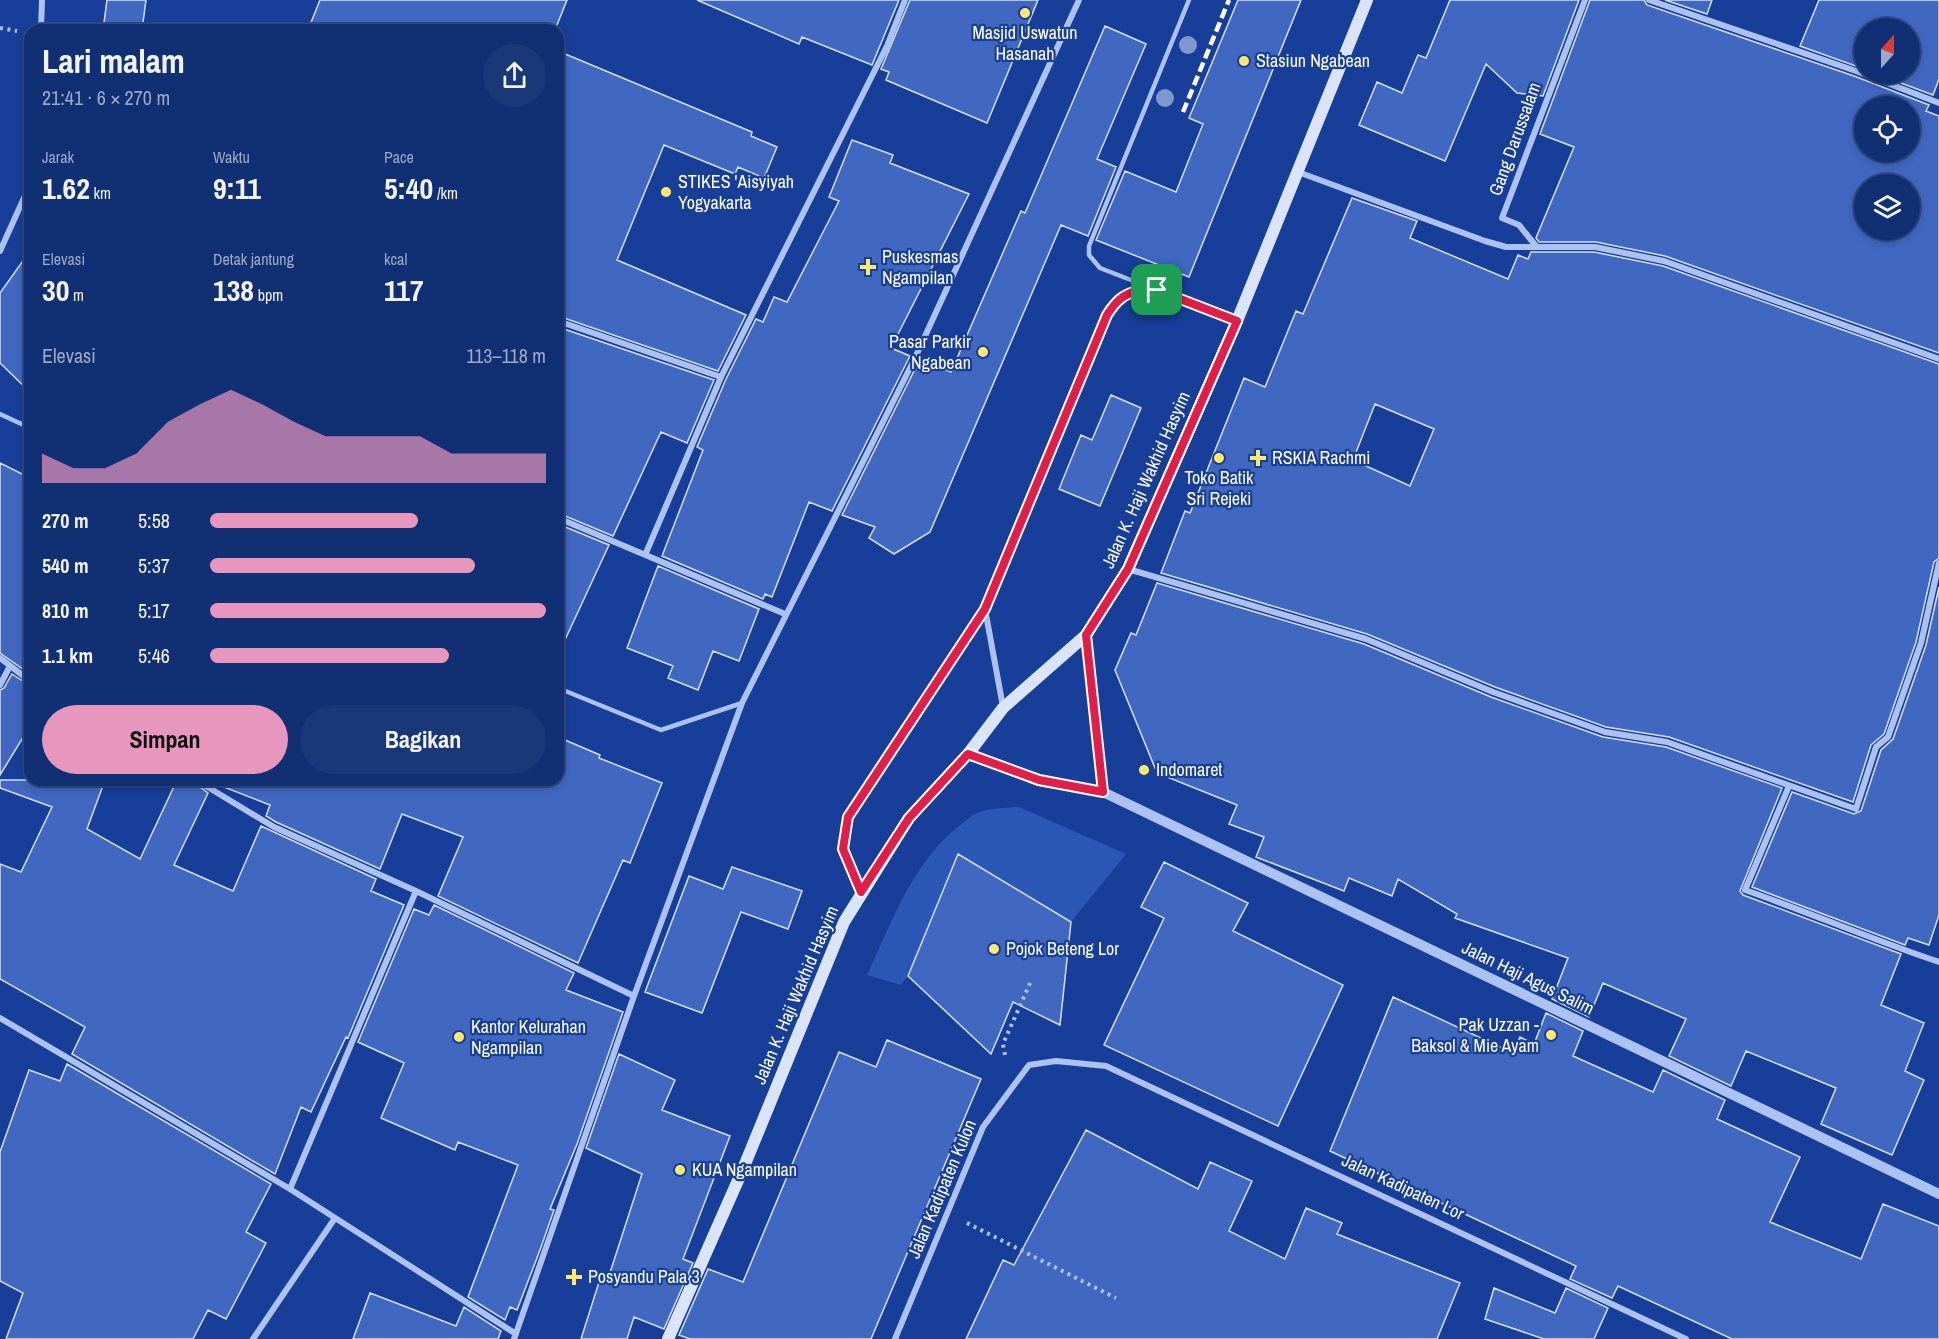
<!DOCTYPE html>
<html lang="id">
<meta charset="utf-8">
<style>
body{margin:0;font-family:"Archivo Narrow",sans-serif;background:#1a3778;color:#f1f3f6;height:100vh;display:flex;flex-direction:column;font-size:22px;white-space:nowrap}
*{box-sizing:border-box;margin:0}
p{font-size:20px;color:#9ca9c4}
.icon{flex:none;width:33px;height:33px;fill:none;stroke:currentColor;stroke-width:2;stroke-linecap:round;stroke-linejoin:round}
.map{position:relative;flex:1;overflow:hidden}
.sheet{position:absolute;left:24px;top:24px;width:540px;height:762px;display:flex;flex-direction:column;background:#112f73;border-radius:18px;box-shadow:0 3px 9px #0003,0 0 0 2px #304a85}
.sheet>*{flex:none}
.needle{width:39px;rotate:21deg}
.controls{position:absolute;left:1854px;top:18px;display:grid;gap:12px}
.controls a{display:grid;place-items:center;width:66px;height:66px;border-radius:50%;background:#112f73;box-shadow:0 3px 9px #0003,0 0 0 2px #304a85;font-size:30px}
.pin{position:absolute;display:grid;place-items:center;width:51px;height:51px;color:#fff;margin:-26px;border-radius:12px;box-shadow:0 3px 9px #0006}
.round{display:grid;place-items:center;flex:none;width:63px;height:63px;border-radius:32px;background:#1a3778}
.headline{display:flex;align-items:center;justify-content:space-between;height:102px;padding:0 18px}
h1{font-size:33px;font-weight:700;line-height:45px}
.stats{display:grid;grid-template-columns:repeat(3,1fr);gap:9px;height:102px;padding:6px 18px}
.stats div{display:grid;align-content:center}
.stats b{font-size:30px;font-weight:700}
.stats small{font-size:16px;font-weight:400}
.stats p{font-size:16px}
.chart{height:168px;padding:12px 18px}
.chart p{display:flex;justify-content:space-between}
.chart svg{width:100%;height:108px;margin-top:6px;fill:#e797bd;opacity:.7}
.action{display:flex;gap:12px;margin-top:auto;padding:12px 18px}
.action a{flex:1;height:69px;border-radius:36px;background:#e797bd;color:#111;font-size:24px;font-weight:700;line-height:69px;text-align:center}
.action a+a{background:#1a3778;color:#f1f3f6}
ul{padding:0 18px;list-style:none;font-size:20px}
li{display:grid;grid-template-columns:96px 72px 1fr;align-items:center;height:45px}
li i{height:15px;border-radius:8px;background:#e797bd}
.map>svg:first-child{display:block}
.green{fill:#2b57b7}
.building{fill:#4068c1;stroke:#d3e0fc;stroke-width:1.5;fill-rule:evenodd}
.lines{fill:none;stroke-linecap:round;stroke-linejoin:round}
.path{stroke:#acc2f2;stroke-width:4;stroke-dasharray:3 4.5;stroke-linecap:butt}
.service{stroke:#acc2f2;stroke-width:4.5}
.minor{stroke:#acc2f2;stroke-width:6}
.tertiary{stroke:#acc2f2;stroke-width:10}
.secondary{stroke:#dae4fc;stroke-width:12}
.rail{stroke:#fff;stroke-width:4.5;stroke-dasharray:10 4.5;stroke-linecap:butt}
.tree{fill:#7e98cf}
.route-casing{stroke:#fff;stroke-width:12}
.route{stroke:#e11d48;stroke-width:8}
.poi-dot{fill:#ffe86c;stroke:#173f99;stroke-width:2}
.labels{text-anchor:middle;stroke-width:4.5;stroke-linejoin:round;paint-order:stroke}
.poi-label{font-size:18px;fill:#fff;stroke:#173f99;text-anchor:start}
.street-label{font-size:18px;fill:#fff;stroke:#173f99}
</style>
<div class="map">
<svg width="1939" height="1339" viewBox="0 0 1939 1339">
<rect width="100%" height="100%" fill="#173f99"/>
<path class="green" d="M1019,807L1126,854L1071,922L958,855L908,976L901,985L867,975C892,922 912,863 959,826C965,822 971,815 978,813C991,808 1004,808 1019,807Z"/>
<path class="building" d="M107,0H146L142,30H103Z
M320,0H567L555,30H308Z
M697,0H899L872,65L802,37L799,44Z
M910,0H1038L987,123L886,80L889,72L881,69Z
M1238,0H1301L1189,277L1096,240L1125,171L1176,192L1203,124L1189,118Z
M1450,0H1579L1543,96L1517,93L1486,64L1445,161L1359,125L1377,82L1402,93L1418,55L1426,58Z
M1590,0H1644L1647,5L1854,76L1929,105L1926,111L1939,116V353L1665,256L1596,242H1539L1536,238L1574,147L1540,134ZM1864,106H1910V152H1864ZM1864,184H1910V230H1864Z
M1665,0H1712L1707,14Z
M1819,0H1939V79L1933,95L1877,74H1910V28H1864V69L1800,46Z
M1105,26L1146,44L1097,159L1116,167L1088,236L1061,225L930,532L894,554L869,538L875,527L842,515L920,359L951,372L1021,211L1025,213Z
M558,51L752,132L751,136L777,147L764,178L738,167L735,174L664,145L617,260L746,315L718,371L558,316Z
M852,140L893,155L890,163L969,194L891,348L910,356L832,511L809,502L772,597L765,594L763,599L662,556L703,450L697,447L726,379L756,319L763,322L774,297L787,302L839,201L829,197Z
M1352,198L1417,221L1410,238L1508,279L1518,255L1528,259L1531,252H1594L1663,266L1939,364V558L1934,562L1916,642L1884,734L1871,745L1853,802L1669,737L1606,727L1495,687L1367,634L1161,573L1185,511L1190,513L1244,378L1265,387L1296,311L1303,314ZM1375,404L1434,429L1410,486L1353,460Z
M30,251V392L0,363V293Z
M558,327L714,380L687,443L661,432L613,536L558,513Z
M1111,395L1141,408L1100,506L1059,489L1081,435L1092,440Z
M0,463L30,478V674L0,653Z
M558,524L609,545L558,655Z
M658,566L759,609L739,661L713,651L698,690L668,678L673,666L627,648Z
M1157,583L1364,644L1491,697L1603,737L1666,747L1782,788L1740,891L1743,895L1901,954L1881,1005L1924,1023L1905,1071L1924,1080L1892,1155L1821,1124L1836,1088L1746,1051L1731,1086L1669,1056L1686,1019L1603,983L1589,1017L1552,999L1568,958L1455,918L1457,914L1398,879L1392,896L1349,878L1344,891L1256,857L1264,837L1229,824L1237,805L1157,773L1115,670L1131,633L1136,635Z
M1939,587V915L1929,945L1908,938L1905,945L1752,887L1792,792L1854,814L1861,811L1881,750L1893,739L1926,645Z
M12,674L30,686V726L0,775V690L4,688Z
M558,737L600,755L599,758L662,783L630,863L623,860L578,963L438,896L463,837L402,814L380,869L276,822L266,816L270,805L206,780H558Z
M0,780H105L87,829L140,859L177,780H191L208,793L174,865L233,891L261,826L376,879L371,891L404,905L348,1038L346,1037L311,1112L301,1107L275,1174L72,1054L85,1027L0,979V864L21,872L52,807L0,788Z
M958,854L1071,922L1060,1025L1013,1002L991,1054L908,976Z
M1164,862L1248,903L1233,931L1343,985L1278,1126L1104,1045L1164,918L1141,907Z
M732,867L802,891L788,929L741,912L702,1013L645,992L689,876L723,889Z
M434,905L574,973L566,990L623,1012L577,1144L550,1209L554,1210L540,1250L517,1310L510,1307L505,1320L468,1297L518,1165L458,1142L455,1150L381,1118L404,1063L358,1042L414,909L429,915Z
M1393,997L1513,1053L1520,1037L1534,1044L1546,1013L1583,1031L1573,1056L1653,1092L1663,1070L1725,1100L1717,1119L1800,1157L1770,1222L1861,1259L1883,1204L1939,1226V1339H1732L1618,1286L1612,1298L1570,1279L1576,1266L1330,1151Z
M887,1040L981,1079L871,1339H690L679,1335L708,1269L743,1282L839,1052L876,1067Z
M619,1054L675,1080L662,1110L730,1136L683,1259L693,1263L664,1329L634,1317L627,1339H581L600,1279L607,1282L642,1174L586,1148Z
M67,1064L271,1184L246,1232L266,1243L226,1319L208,1310L193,1339H6L23,1293L0,1281V1152L29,1070L60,1081Z
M1086,1130L1198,1189L1210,1162L1252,1181L1229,1231L1285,1259L1306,1208L1342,1223L1337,1234L1460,1283L1437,1339H966L1003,1260L1014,1265Z
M1494,1288L1555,1313L1566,1288L1608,1308L1594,1339H1544L1485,1319Z
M370,1293L456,1326L464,1307L501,1331L498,1339H353Z"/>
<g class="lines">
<path class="path" d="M0,28L17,31
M1005,1055L1003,1044L1031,981
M967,1223L1116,1298"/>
<path class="service" d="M1154,289L1100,268L1089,255V246L1189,0
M0,414L30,428
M558,688L661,730L742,703"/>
<path class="minor" d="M1649,0L1856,71L1939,103
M41,30L42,0
M1298,172L1485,241L1506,247H1595L1664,261L1939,359
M1533,246H1536L1519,225L1502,218L1585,0
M0,251L28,189L30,165
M558,321L721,377
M558,518L785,614
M646,553L721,377L887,46L905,0
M1128,569L1366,639L1493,692L1605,732L1667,742L1856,809L1876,747L1888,737L1921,643L1939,563
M985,609L1003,707
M0,658L30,681
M0,685L10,666
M196,780L274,827L416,891L634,996
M1789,786L1745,890C1811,913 1873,940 1939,962
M861,892L843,849L848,817L985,609L1107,315C1112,307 1117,299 1126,294C1152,279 1210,311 1237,321
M0,1018L290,1189L516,1334
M290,1189L416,891
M253,1339L335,1218
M514,1339L634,996L742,703L915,358L1079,0
M895,1339L983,1127L1029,1065L1056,1061L1106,1066L1686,1339"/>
<path class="tertiary" d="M1086,635L1103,792
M968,754L1039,781L1103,792L1939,1194"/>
<path class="secondary" d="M668,1339L743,1169L844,922L909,818L968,754L1003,708L1086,635L1128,569L1237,321L1367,0"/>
<path class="rail" d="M1183,112L1229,0"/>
</g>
<g class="tree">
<circle cx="1188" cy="45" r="9"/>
<circle cx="1165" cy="98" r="9"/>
</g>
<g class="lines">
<defs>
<path id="route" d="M1140,290H1157L1237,321L1128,569L1086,635L1103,792L1039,780L968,754L909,818L861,892L843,849L848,817L985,609L1107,315C1116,301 1123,294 1140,290Z"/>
</defs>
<use href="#route" class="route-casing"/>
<use href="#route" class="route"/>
</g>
<g class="poi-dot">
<circle cx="1025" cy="13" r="6"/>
<circle cx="1244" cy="61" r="6"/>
<circle cx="666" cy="192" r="6"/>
<path d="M865 258h6v6h6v6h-6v6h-6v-6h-6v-6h6z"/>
<circle cx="983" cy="352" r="6"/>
<circle cx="1219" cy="458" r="6"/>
<path d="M1255 449h6v6h6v6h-6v6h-6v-6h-6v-6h6z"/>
<circle cx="1144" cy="770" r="6"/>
<circle cx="994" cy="949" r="6"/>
<circle cx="1551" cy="1035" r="6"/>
<circle cx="459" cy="1037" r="6"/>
<circle cx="680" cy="1170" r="6"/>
<path d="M571 1268h6v6h6v6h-6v6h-6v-6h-6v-6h6z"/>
</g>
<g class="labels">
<g class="poi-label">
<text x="1025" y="39" text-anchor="middle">Masjid Uswatun<tspan x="1025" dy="21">Hasanah</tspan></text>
<text x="1256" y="67">Stasiun Ngabean</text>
<text x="678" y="188">STIKES 'Aisyiyah<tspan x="678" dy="21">Yogyakarta</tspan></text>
<text x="882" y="263">Puskesmas<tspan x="882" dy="21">Ngampilan</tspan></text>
<text x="971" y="348" text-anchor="end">Pasar Parkir<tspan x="971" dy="21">Ngabean</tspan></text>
<text x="1272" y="464">RSKIA Rachmi</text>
<text x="1219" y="484" text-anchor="middle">Toko Batik<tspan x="1219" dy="21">Sri Rejeki</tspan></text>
<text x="1156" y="776">Indomaret</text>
<text x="1006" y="955">Pojok Beteng Lor</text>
<text x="1539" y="1031" text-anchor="end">Pak Uzzan -<tspan x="1539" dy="21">Baksol &amp; Mie Ayam</tspan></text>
<text x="471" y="1033">Kantor Kelurahan<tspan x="471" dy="21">Ngampilan</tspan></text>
<text x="692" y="1176">KUA Ngampilan</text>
<text x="588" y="1283">Posyandu Pala 3</text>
</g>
<g class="street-label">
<text transform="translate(1515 139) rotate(-70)" y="6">Gang Darussalam</text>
<text transform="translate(1146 480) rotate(-66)" y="6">Jalan K. Haji Wakhid Hasyim</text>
<text transform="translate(1528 978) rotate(26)" y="6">Jalan Haji Agus Salim</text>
<text transform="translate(796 995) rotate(-67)" y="6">Jalan K. Haji Wakhid Hasyim</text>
<text transform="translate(1403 1187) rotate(25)" y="6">Jalan Kadipaten Lor</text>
<text transform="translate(942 1189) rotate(-67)" y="6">Jalan Kadipaten Kulon</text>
</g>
</g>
</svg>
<div class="controls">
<a><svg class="needle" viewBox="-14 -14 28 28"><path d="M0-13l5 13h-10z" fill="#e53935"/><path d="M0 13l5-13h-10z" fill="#9ca9c4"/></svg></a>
<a><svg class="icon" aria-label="locate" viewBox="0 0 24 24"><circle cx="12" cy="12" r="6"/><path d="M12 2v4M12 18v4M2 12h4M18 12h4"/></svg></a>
<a><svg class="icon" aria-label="layers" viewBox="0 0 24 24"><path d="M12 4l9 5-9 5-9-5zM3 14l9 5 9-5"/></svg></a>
</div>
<div class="pin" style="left:1157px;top:290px;background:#1e9e55"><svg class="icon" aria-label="arrive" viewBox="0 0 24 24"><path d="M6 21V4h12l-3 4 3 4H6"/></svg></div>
<section class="sheet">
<div class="headline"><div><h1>Lari malam</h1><p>21:41 · 6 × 270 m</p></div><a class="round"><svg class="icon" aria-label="share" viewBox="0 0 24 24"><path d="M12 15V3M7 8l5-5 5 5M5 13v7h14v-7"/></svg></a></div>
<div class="stats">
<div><p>Jarak</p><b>1.62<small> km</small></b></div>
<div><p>Waktu</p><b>9:11</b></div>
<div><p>Pace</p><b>5:40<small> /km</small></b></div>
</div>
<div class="stats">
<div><p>Elevasi</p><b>30<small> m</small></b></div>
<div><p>Detak jantung</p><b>138<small> bpm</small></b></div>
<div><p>kcal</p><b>117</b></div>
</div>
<div class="chart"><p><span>Elevasi</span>113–118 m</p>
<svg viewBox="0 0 160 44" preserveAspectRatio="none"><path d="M0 44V32L10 38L20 38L30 32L40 19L50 12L60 6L70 12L80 19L90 25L100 25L110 25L120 25L130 32L140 32L150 32L160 32V44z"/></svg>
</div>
<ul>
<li><b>270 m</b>5:58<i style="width:62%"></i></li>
<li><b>540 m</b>5:37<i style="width:79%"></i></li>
<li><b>810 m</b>5:17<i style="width:100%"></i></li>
<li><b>1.1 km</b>5:46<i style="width:71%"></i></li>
</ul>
<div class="action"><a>Simpan</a><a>Bagikan</a></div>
</section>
</div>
